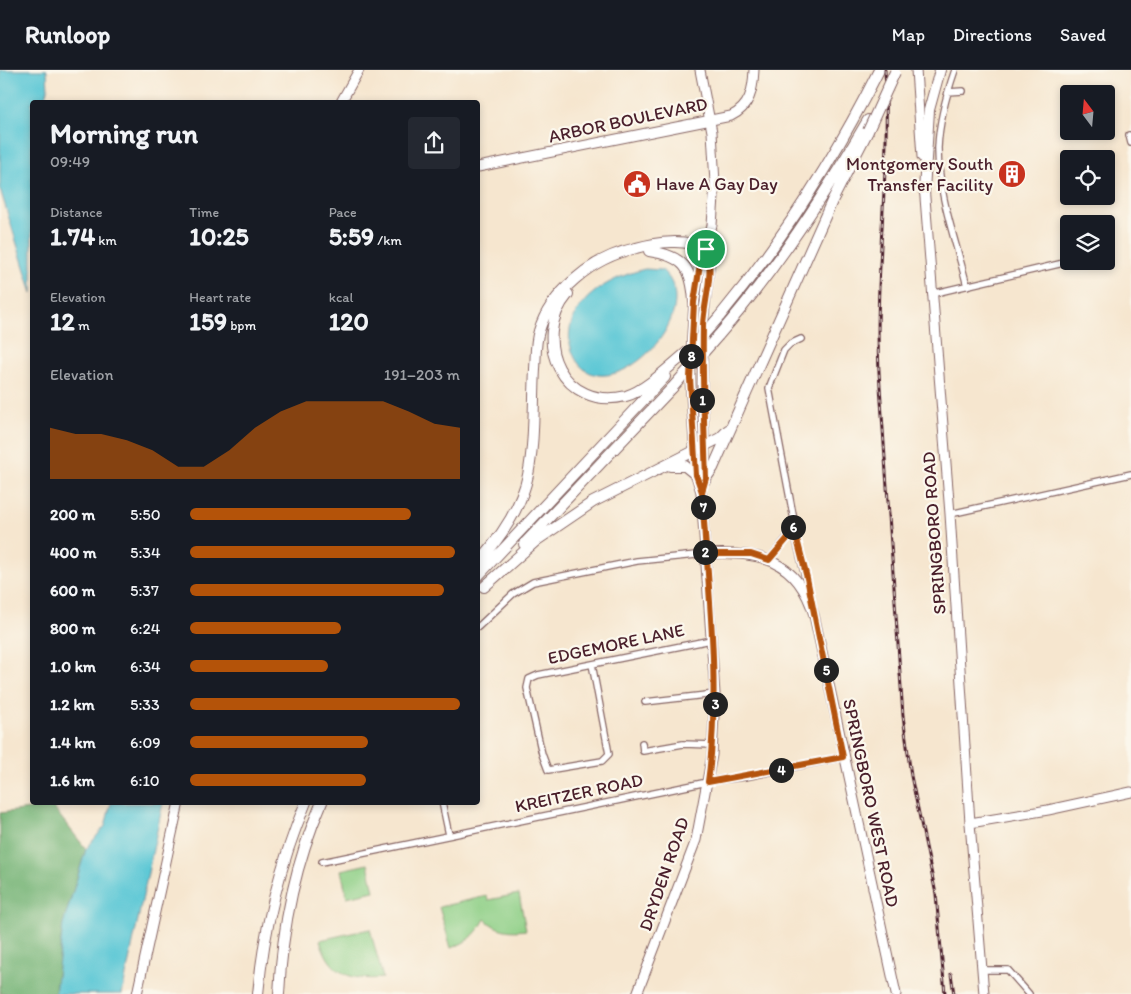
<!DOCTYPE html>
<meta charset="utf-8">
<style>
body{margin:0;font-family:Itim,sans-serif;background:#242831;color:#f1f3f6;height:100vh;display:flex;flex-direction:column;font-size:19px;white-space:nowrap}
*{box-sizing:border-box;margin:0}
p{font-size:16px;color:#9ea1a6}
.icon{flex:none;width:28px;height:28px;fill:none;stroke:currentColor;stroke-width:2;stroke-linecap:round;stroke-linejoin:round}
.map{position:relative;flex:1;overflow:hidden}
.drawer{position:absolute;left:30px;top:30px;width:450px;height:705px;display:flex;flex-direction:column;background:#171b24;border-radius:5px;box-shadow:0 2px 8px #0003}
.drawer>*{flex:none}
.needle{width:32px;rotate:344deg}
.controls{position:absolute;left:1060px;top:15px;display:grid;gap:10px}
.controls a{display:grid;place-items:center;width:55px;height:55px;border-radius:5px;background:#171b24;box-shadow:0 2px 8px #0003;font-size:25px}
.pin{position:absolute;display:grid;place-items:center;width:42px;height:42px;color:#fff;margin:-21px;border:2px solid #fff;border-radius:50%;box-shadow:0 1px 5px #0007}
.km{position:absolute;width:25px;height:25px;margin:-12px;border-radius:50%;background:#222;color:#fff;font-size:14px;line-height:25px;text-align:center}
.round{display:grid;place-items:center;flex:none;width:52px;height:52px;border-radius:5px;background:#242831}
.headline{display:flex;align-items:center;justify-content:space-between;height:85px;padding:0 20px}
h1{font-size:28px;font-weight:700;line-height:38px}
.figures{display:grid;grid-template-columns:repeat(3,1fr);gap:8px;height:85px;padding:5px 20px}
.figures div{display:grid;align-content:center}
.figures b{font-size:25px;font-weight:700}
.figures small{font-size:14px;font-weight:400}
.figures p{font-size:14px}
.chart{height:140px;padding:10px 20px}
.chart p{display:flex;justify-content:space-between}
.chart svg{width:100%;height:90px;margin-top:5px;fill:#b45309;opacity:.7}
ul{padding:0 20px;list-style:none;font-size:16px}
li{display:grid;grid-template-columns:80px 60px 1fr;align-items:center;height:38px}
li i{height:12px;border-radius:6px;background:#b45309}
header{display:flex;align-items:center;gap:30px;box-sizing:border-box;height:70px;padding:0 25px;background:#171b24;border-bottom:1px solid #363941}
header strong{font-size:24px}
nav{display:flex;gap:28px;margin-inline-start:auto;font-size:18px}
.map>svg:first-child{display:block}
.green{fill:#8ecf86;stroke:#6c7758}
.forest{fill:#72b273;stroke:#5e684f}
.water{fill:#5cc7d5;stroke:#537380}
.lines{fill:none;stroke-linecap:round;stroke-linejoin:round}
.street-casing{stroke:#866564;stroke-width:8}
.secondary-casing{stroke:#866564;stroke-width:11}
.primary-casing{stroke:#866564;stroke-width:11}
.highway-casing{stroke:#866564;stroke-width:12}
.street{stroke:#fff;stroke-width:5.5}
.secondary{stroke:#fff;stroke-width:9}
.primary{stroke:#fff;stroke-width:9}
.highway{stroke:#fff;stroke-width:10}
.rail-casing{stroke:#4a1f2b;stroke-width:3}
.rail{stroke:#fbf7ec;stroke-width:1;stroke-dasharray:4;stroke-linecap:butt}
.highway-bridge-casing{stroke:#866564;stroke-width:12;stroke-linecap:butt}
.highway-bridge{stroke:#fff;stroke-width:10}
.route-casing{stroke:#fff;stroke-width:10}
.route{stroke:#b45309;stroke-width:6}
.labels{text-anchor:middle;stroke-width:4.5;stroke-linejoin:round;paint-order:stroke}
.street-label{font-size:18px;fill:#4a1f2b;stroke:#fbf7ec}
.poi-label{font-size:18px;fill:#4a1f2b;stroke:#fbf7ec;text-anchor:end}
</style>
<header>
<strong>Runloop</strong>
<nav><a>Map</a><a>Directions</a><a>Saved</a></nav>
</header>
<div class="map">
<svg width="1131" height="924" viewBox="0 0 1131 924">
<rect width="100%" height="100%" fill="#fbf7ec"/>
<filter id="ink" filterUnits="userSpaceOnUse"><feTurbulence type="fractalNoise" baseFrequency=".02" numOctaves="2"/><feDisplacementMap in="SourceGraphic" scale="10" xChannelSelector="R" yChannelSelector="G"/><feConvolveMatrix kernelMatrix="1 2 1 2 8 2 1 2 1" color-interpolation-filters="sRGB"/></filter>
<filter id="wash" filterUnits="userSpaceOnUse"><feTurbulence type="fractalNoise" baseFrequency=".0096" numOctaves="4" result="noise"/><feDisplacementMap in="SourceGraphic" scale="20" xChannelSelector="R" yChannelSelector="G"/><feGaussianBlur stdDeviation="1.12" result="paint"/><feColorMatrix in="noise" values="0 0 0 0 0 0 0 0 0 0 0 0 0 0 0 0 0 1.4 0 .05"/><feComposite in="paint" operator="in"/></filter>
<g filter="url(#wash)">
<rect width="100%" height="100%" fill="#f6e6cf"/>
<path class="green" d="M368,794L374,821L347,827L341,800Z
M519,824L526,860C510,862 497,861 485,849C476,865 468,872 451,878L439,837L487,826L488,830Z
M370,859L383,908C350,911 330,904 320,870Z"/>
<path class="forest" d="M52,736L86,779L63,854L55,924H0V743Z"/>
<path class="water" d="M0,0H47L48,20L44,32H32V223L0,119Z
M645,199L662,200C712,244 604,348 574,286C567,271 568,257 576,243C589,219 620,205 645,199Z
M111,733H163L122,924H55L63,854L86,779L105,756Z"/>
</g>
<g filter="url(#ink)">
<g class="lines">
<defs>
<path id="street" d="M955,0C946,26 939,51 938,78C938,125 956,171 967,216
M948,22L963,21
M1129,65L1131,73
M931,224L1072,191
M950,444L1131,404
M793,455L810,528
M769,490L790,464L794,450L769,318L784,280L790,274L801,269
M478,557L513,524L533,512L637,491L706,484
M592,594L609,684L602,691L548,700L542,684L527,618L529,609L538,605L711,570
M645,632L715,624
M642,673L643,681L683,674L713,675
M442,732L449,765
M322,792L717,710L745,707L843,687
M981,900H1008L1029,924"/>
<path id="secondary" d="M341,32L359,0
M478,97L731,46C750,37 753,20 754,0
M706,410L702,323L703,254L710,190L706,179
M706,484C758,481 797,488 814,545L896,924
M970,753L984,924
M137,924L179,732
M637,924L696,770L712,685L715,624L701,422L696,405L690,308L692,264L694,232L701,188L706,179L712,155L715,113L712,62L700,0"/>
<path id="primary" d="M916,0L922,87
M924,115L950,444L970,753L1048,740L1131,722"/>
<path id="highway" d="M924,121L929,40L940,0
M649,181C684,186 692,198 694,232
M568,224C529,270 564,342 626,326C647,320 673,293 691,279
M719,247C782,171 835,88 879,0
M718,266C776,200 824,126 868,50
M670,396H685L696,405
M706,408L713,398L832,131L868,61
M524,474L673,317
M478,493C500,468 521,439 528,405C535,370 533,334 535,299C536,286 535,273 539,261C545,240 559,223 575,209C592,194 614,183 636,178C657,172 686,168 706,179
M478,506L665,307
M484,517L537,470L593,432L720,368L728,360
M258,924C264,857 280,794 306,732
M279,924C282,858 295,793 322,732"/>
</defs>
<use href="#street" class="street-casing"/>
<use href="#secondary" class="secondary-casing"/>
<use href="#primary" class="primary-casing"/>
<use href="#highway" class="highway-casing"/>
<use href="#street" class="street"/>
<use href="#secondary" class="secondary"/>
<use href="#primary" class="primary"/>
<use href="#highway" class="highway"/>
<defs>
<path id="rail" d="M885,0C891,101 874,201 879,302L903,646L911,706L936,824L945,924
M951,904L954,924"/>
</defs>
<use href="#rail" class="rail-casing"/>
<use href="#rail" class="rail"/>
<defs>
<path id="highway-bridge" d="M868,61L895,2
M691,279L719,247
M673,317L718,266"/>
</defs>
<use href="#highway-bridge" class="highway-bridge-casing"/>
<use href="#highway-bridge" class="highway-bridge"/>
</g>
</g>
<g class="lines" filter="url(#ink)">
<defs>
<path id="route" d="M706,179C715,201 704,231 703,255C702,306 704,357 706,408L702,422C708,518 721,616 708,712L843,687L807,508L793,454L787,469L769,490L751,484H706L702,422L696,405L690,308L694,232L701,188L706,179"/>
</defs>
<use href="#route" class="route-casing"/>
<use href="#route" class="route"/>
</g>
<defs>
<symbol id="building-disc" viewBox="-11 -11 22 22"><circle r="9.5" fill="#c8321e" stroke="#fbf7ec"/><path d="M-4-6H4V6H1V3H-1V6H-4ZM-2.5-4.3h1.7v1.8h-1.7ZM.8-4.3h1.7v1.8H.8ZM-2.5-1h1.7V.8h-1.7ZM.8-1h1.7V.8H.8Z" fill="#fff"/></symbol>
<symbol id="civic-disc" viewBox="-11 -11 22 22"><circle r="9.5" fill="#c8321e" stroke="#fbf7ec"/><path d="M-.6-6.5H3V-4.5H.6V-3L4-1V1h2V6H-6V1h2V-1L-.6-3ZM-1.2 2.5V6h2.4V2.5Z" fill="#fff"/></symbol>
</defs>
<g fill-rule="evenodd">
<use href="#building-disc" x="996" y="88" width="32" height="32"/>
<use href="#civic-disc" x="621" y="98" width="32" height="32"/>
</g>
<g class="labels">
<g class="street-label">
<text transform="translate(628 50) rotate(-12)" y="6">ARBOR BOULEVARD</text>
<text transform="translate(934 463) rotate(-94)" y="6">SPRINGBORO ROAD</text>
<text transform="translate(616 574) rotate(-12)" y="6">EDGEMORE LANE</text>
<text transform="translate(579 723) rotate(-12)" y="6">KREITZER ROAD</text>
<text transform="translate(871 733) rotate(78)" y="6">SPRINGBORO WEST ROAD</text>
<text transform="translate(664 804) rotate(-71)" y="6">DRYDEN ROAD</text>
</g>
<g class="poi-label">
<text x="993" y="100">Montgomery South<tspan x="993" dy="21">Transfer Facility</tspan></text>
<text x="656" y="120" text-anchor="start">Have A Gay Day</text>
</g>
</g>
</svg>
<div class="controls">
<a><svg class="needle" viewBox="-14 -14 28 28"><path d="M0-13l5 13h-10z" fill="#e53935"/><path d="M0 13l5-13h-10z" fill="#9ea1a6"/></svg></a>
<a><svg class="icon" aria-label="locate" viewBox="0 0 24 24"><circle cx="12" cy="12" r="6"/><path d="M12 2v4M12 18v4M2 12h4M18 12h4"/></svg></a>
<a><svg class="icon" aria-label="layers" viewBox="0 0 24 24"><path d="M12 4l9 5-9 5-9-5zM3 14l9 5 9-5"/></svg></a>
</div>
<div class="pin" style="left:706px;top:179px;background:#1e9e55"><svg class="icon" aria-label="arrive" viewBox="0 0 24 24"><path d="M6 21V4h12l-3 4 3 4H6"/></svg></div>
<b class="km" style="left:702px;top:330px">1</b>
<b class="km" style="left:705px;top:482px">2</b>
<b class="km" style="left:715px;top:634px">3</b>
<b class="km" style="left:781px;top:700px">4</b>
<b class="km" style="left:826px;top:600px">5</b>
<b class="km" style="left:793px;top:457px">6</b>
<b class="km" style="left:703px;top:437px">7</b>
<b class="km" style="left:691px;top:286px">8</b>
<section class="drawer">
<div class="headline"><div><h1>Morning run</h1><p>09:49</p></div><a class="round"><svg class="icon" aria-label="share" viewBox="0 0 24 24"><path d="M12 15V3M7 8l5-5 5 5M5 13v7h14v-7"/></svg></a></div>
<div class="figures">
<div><p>Distance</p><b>1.74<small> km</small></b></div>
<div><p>Time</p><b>10:25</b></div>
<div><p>Pace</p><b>5:59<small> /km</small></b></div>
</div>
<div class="figures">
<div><p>Elevation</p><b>12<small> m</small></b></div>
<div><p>Heart rate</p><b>159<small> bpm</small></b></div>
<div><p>kcal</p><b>120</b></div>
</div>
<div class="chart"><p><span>Elevation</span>191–203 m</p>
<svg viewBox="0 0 160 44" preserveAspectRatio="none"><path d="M0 44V19L10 22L20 22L30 25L40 30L50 38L60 38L70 30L80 19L90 11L100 6L110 6L120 6L130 6L140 11L150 17L160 19V44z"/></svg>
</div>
<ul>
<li><b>200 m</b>5:50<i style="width:82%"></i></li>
<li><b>400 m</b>5:34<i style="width:98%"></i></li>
<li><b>600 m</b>5:37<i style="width:94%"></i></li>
<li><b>800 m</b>6:24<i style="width:56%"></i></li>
<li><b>1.0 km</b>6:34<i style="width:51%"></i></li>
<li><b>1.2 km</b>5:33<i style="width:100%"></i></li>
<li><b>1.4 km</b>6:09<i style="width:66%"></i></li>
<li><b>1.6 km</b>6:10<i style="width:65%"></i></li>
</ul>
</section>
</div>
